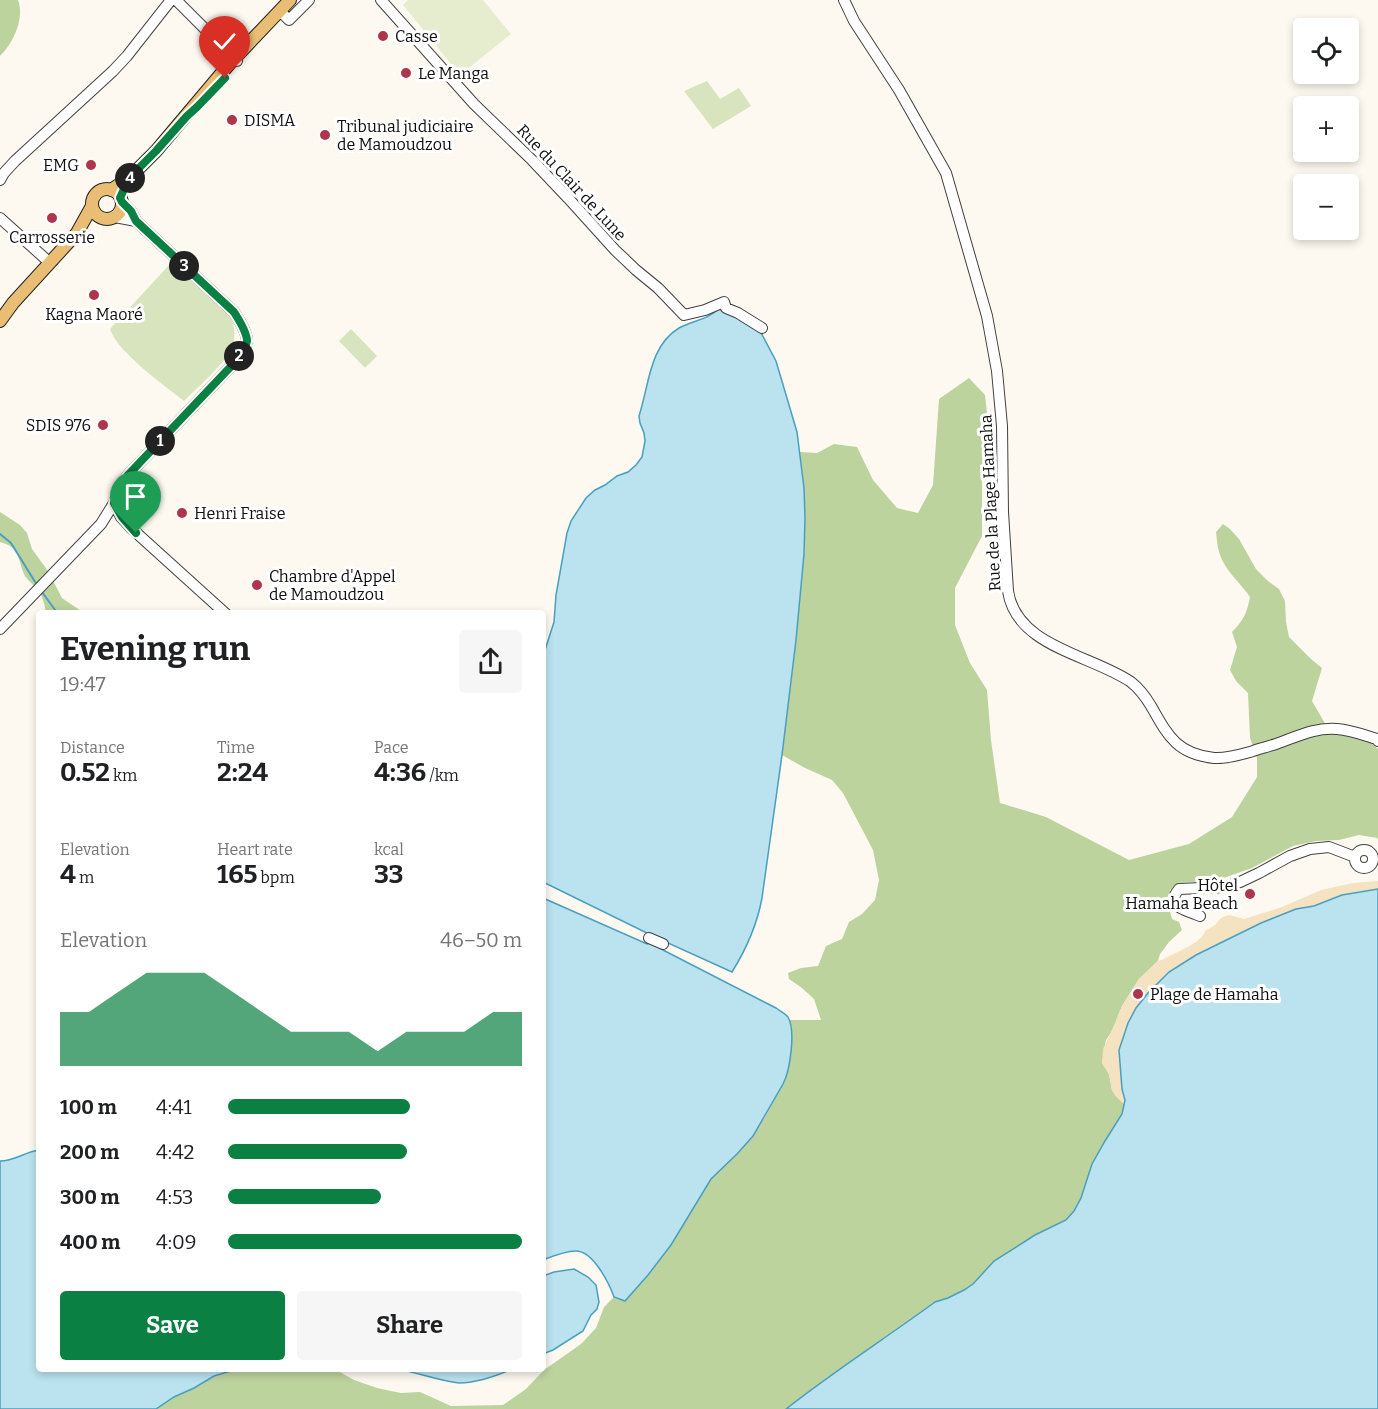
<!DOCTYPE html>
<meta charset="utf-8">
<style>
body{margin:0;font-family:Bitter,serif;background:#f6f6f6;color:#202124;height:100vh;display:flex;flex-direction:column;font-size:22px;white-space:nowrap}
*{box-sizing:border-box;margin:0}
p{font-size:20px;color:#757577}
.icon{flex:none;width:33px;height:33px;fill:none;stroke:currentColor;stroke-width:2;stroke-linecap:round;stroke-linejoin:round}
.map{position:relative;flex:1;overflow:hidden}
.sheet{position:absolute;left:36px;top:610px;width:510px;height:762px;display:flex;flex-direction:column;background:#fff;border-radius:6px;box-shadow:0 3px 9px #0003}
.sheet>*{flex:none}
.tools{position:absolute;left:1293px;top:18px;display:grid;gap:12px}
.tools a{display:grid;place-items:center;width:66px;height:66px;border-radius:6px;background:#fff;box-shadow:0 3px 9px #0003;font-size:30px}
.pin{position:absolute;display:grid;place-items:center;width:51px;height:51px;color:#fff;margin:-62px -26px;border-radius:50% 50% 50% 0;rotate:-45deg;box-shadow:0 0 6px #0007}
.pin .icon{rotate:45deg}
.km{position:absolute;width:30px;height:30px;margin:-15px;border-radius:50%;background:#222;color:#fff;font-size:16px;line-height:30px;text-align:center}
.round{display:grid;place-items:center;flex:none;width:63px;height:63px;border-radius:6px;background:#f6f6f6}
.headline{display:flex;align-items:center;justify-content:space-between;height:102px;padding:0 24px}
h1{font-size:33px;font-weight:700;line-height:45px}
.metrics{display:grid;grid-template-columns:repeat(3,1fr);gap:9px;height:102px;padding:6px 24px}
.metrics div{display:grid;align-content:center}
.metrics b{font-size:26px;font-weight:700}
.metrics small{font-size:16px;font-weight:400}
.metrics p{font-size:16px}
.chart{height:168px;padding:12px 24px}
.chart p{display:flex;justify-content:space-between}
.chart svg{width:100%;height:108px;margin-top:6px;fill:#0b8043;opacity:.7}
.button{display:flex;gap:12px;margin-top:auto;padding:12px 24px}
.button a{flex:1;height:69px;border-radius:6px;background:#0b8043;color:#fff;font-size:24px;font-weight:700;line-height:69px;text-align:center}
.button a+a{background:#f6f6f6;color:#202124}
ul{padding:0 24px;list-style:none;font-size:20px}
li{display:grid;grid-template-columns:96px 72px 1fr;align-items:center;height:45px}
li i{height:15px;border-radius:8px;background:#0b8043}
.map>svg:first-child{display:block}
.green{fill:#d7e4bd}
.forest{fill:#bdd39e}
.sand{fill:#f4e2c1}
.pitch{fill:#e6edce}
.water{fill:#bae2ef;stroke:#499fbe;stroke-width:1.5}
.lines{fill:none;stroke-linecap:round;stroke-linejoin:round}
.stream{stroke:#499fbe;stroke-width:2}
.minor-casing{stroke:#414141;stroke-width:12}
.major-casing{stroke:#1f1f1f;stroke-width:14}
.minor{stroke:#fff;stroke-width:10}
.major{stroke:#e9bd74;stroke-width:12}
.route-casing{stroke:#fff;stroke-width:12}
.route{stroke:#0b8043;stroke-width:8}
.poi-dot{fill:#ae354b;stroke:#fff;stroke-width:2}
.labels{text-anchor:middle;stroke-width:6;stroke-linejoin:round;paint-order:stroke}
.poi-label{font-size:16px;fill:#0e0e0e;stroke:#fff;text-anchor:start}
.street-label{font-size:16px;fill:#0e0e0e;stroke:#fff}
</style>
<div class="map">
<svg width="1378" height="1409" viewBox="0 0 1378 1409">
<rect width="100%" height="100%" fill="#fdf9f0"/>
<path class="green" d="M707,81L720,99L739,88L751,106L713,129L684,91Z
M171,263L230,315C235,326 236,337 232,348C227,361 196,389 184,401C164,385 118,353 110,329Z
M351,329L377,356L365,368L339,341Z"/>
<path class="forest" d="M0,0H18C25,18 13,44 0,56Z
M969,378L985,395L988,422L982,478V536L955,588V625L970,663L987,690L991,740L1000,803L1046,817L1129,860L1189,844L1232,817L1257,777V758L1250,738L1248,693L1236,681L1230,670L1237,647L1232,632C1243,621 1247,613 1250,597C1240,582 1224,570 1219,552C1217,546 1217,539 1216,532L1223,524L1230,529L1239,539L1256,569L1268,581L1279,589L1285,601L1286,622L1289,637L1311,659L1322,668L1312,701L1330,732L1367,740L1378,749V840L1377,838L1359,835L1339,840L1316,841L1293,846L1252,868L1218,880L1177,883L1170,890L1168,904L1172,919L1179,922L1182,930L1169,942L1160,954L1158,961L1139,979L1122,1006L1112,1031L1106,1040L1102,1063L1109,1074L1112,1090L1115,1095L1125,1105L1122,1114L1092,1164L1081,1198L1074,1211L1066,1220L1035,1235L994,1261L973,1284L964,1290L948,1298L935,1302C886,1338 834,1371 786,1409H156L174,1397L194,1388L214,1376L234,1370H338L340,1372L354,1380L377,1388L401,1393L420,1392L451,1406L503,1405L526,1389L544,1370L581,1344L596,1328L604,1307L614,1297L625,1300L648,1275L671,1245L711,1179L764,1119L787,1076L791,1040L789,1020H821L814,999L802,988L789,979L788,973L801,968L818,966L826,946L842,939L849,922L862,914L875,900L879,880L873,850L843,793L832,780L805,768L782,755L796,640L804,554L805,518L800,452L817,453L834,444L857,447L873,480L897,508L918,513L933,485L939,399Z
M0,512L20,525L27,533L32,549L48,571L62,598L84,613H46C45,606 43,597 38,590C34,585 28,581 25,576C17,560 22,548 0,542Z"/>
<path class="sand" d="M1378,881V889L1356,892L1329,900L1314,906L1296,909L1244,931L1119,1050L1125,1105L1115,1095L1112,1090L1109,1074L1102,1063L1103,1049L1116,1021L1122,1006L1139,979L1158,961L1164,959C1176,952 1202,943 1205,931L1215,925L1220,919L1225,916L1229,915L1244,919L1282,907L1321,890L1353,883Z"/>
<path class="pitch" d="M408,0H483L511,34L460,75L403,5Z"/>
<path class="water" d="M720,307L759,329L776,361L797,432L804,488L805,518L804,554L796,640L782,755L762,898C757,925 747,948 732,972L666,942L657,946L663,950L776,1008C780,1011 785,1013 788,1017C796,1031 790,1071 783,1084L753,1136L737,1154L711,1179L671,1245L648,1275L625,1301L614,1297C609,1283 593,1251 576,1251C565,1251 553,1256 543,1260V898L647,944L651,943V935L543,882V656L554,622L556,595L567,533L571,521L586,498L595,490L605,485L617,476L628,472L636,465L642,457L645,441L644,433L640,423L639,416C649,386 649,346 679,328C694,320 709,320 720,307Z
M1378,889V1409H786C834,1371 886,1338 935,1302L948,1298L964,1290L973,1284L994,1261L1035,1235L1066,1220L1074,1211L1081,1198L1092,1164L1105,1141L1122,1114L1125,1100L1122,1089L1119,1050L1128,1023L1136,1008L1148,993L1169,972L1196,955L1261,923L1296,909L1314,906L1342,895Z
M39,1150V1370H234L214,1376L194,1388L174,1397L156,1409H0V1161C14,1161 25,1152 39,1150Z
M574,1269L588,1277L596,1285L599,1302L597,1309L591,1315L583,1331L553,1350L543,1354V1276L554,1272Z
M403,1370H510C496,1376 476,1383 459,1383C441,1381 421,1374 403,1370Z"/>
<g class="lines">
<path class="stream" d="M0,534L11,543L37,585
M42,592L58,614"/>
<defs>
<path id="minor" d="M176,0L237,61
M381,0L474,104L532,160L568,198L615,250L636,270L658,288L684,315L705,310L724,302L726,308L738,313L762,328
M844,0L854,21L899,90L946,173L987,316L997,371L1002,426L1003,512L1008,591C1016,647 1092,655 1131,682C1140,689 1145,696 1151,706C1168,736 1177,754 1214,758C1226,759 1239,755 1250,752C1258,749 1267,747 1276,744C1296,737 1315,727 1337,729C1351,730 1364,735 1377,739L1378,741
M280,11L289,20L309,0
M0,180L4,173L15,161L113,71L127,56L171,0
M122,202L131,211L136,221L234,312C239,320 247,332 247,341C246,348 240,355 237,360L128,475L120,486L114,503L121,517L131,528L226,614
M115,217L136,221
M0,218L49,262
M0,629L101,524L114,503
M1355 859a9 9 0 1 1 18 0a9 9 0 1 1-18 0Z
M1200,916C1188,910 1163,908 1179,889L1225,887L1240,882L1259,873L1290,856L1310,849L1329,847L1355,857
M649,938L663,944"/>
<path id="major" d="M92 204a15 15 0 1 1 30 0a15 15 0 1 1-30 0Z
M111,190L129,178L156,151L231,62L290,0
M0,321L13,303L77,233L92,206"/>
</defs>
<use href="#minor" class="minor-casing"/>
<use href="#major" class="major-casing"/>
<use href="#minor" class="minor"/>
<use href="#major" class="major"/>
</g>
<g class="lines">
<defs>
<path id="route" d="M136,533L122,517L114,503L120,486L128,475L237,360C240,355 246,348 247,341C247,332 239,320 234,312L136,221L131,211L122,202L120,198L129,178L156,151L187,116L197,107L225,78"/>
</defs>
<use href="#route" class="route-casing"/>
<use href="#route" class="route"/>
</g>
<g class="poi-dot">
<circle cx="383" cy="36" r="6"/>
<circle cx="406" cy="73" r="6"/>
<circle cx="232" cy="120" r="6"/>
<circle cx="325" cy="135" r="6"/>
<circle cx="91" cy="165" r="6"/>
<circle cx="52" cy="218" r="6"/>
<circle cx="94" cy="295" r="6"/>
<circle cx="103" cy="425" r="6"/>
<circle cx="182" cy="513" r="6"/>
<circle cx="257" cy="585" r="6"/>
<circle cx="1250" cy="894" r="6"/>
<circle cx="1138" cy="994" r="6"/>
</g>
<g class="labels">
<g class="poi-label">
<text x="395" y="42">Casse</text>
<text x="418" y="79">Le Manga</text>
<text x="244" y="126">DISMA</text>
<text x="337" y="132">Tribunal judiciaire<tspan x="337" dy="18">de Mamoudzou</tspan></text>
<text x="79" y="171" text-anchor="end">EMG</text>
<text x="52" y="243" text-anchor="middle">Carrosserie</text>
<text x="94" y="320" text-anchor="middle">Kagna Maoré</text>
<text x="91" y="431" text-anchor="end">SDIS 976</text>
<text x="194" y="519">Henri Fraise</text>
<text x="269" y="582">Chambre d'Appel<tspan x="269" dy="18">de Mamoudzou</tspan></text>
<text x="1238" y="891" text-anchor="end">Hôtel<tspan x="1238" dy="18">Hamaha Beach</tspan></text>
<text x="1150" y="1000">Plage de Hamaha</text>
</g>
<g class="street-label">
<text transform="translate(572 182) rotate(47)" y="6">Rue du Clair de Lune</text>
<text transform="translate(990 503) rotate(-93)" y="6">Rue de la Plage Hamaha</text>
</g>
</g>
</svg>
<div class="tools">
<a><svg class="icon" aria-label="locate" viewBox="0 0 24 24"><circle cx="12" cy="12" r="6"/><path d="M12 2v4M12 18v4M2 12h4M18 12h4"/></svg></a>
<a>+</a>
<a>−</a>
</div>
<div class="pin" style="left:136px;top:533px;background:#1e9e55"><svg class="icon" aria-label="arrive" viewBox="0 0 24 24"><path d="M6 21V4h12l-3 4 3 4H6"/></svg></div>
<div class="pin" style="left:225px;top:78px;background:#d93025"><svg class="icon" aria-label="check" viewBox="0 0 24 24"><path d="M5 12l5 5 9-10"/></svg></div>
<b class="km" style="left:160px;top:441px">1</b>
<b class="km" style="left:239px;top:356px">2</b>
<b class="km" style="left:184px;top:266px">3</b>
<b class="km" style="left:130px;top:178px">4</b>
<section class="sheet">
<div class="headline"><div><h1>Evening run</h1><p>19:47</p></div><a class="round"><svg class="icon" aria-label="share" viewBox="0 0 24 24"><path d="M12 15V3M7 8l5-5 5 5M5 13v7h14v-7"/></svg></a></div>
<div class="metrics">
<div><p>Distance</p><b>0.52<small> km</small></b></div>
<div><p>Time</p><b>2:24</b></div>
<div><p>Pace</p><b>4:36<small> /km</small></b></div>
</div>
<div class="metrics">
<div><p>Elevation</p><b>4<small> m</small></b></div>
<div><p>Heart rate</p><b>165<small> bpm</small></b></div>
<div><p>kcal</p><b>33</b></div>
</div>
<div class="chart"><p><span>Elevation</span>46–50 m</p>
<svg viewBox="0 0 160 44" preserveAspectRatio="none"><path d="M0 44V22L10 22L20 14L30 6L40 6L50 6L60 14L70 22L80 30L90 30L100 30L110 38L120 30L130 30L140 30L150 22L160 22V44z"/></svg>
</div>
<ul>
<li><b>100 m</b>4:41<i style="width:62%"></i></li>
<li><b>200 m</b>4:42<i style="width:61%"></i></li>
<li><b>300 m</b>4:53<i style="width:52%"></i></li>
<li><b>400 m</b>4:09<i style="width:100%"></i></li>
</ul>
<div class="button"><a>Save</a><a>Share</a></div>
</section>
</div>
